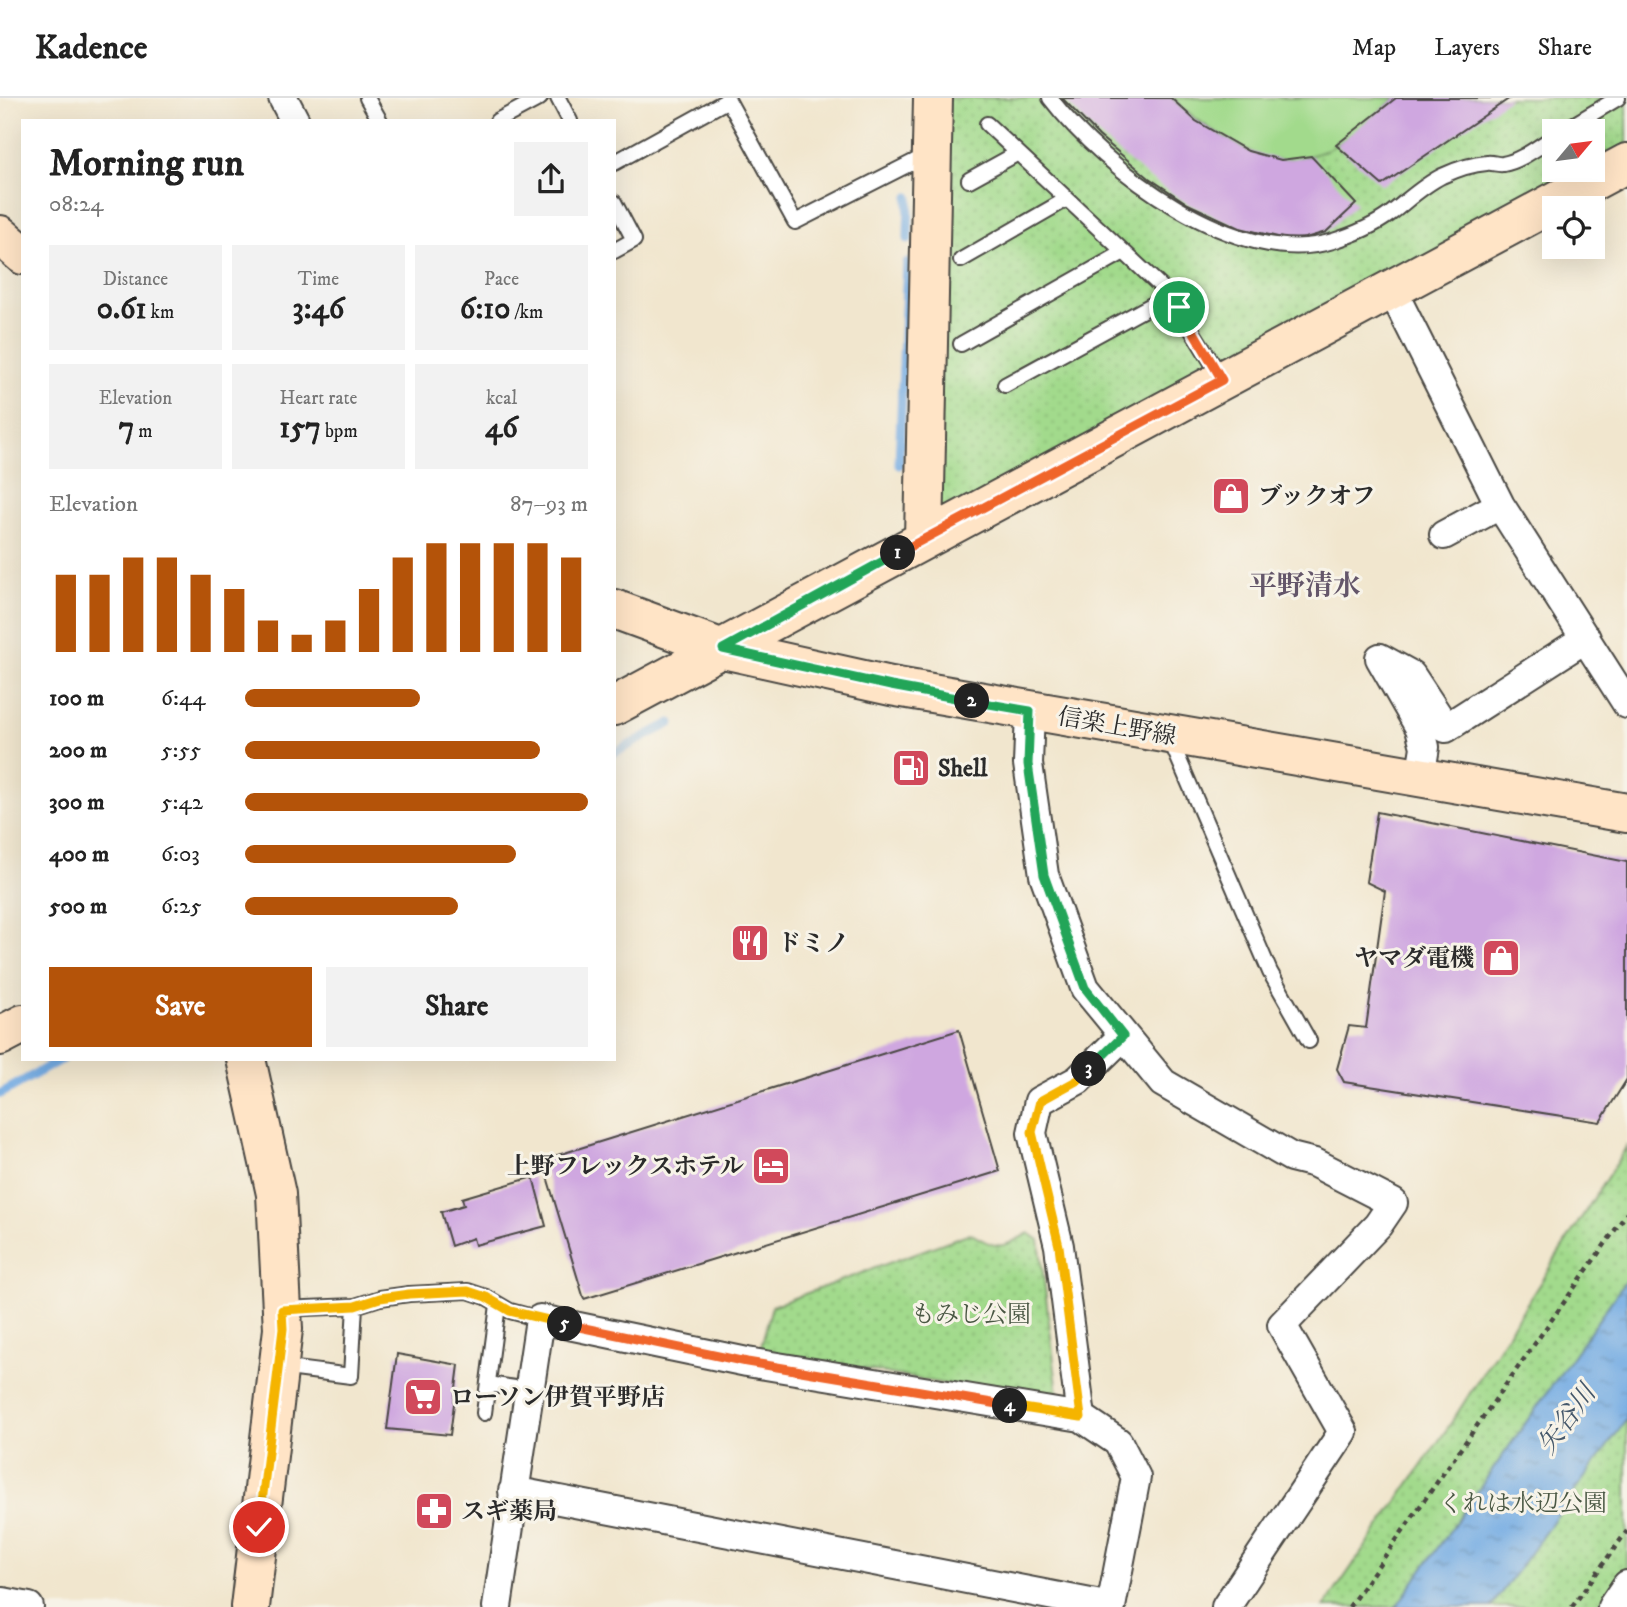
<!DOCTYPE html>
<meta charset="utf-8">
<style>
body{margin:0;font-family:"IM FELL DW Pica","Noto Serif JP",serif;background:#f2f2f2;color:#222;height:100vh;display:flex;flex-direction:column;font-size:26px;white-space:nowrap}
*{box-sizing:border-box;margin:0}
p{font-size:23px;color:#767676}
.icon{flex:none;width:38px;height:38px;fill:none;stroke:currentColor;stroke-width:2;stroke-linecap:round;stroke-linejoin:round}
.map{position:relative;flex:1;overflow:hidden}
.details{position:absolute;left:21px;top:21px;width:595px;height:942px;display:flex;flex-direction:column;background:#fff;border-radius:0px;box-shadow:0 7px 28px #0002}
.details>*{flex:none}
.needle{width:46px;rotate:61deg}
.tools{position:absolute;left:1542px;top:21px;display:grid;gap:14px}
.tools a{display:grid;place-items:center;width:63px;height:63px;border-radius:0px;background:#fff;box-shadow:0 7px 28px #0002;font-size:35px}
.pin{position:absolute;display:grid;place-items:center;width:60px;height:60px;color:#fff;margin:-30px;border:4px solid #fff;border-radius:50%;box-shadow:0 2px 7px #0007}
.km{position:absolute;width:35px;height:35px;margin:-18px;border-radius:50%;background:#222;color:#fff;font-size:19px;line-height:35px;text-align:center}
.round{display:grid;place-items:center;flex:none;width:74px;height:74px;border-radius:0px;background:#f2f2f2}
.summary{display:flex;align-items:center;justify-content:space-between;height:119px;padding:0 28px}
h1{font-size:38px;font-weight:700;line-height:52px}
.figures{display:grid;grid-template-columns:repeat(3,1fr);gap:10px;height:119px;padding:7px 28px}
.figures div{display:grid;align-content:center;border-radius:0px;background:#f2f2f2;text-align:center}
.figures b{font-size:30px;font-weight:700}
.figures small{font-size:19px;font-weight:400}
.figures p{font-size:19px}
.chart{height:196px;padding:14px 28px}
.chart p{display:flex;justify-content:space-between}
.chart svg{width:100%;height:126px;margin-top:7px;stroke:#b45309;stroke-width:6}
.button{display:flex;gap:14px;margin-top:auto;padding:14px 28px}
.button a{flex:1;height:80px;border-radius:0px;background:#b45309;color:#fff;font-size:28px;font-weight:700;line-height:80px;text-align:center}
.button a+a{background:#f2f2f2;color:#222}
ul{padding:0 28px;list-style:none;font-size:23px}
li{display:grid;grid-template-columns:112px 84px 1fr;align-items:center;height:52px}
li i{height:18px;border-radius:9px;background:#b45309}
header{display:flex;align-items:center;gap:42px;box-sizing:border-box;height:98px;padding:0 35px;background:#fff;border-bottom:2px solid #e0e0e0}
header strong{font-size:33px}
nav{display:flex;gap:38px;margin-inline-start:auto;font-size:24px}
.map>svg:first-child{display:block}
.park{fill:url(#park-dots);stroke:#66825c;stroke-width:2;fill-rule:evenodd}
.garden{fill:#a2da8c;stroke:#66825c;stroke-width:2}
.water{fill:url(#water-ripples);stroke:#506c87;stroke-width:2}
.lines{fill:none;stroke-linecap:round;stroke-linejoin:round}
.stream{stroke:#74ace3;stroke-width:9}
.building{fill:#cfa7e0}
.lane-casing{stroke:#494743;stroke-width:18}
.street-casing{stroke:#494743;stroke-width:32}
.secondary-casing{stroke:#494743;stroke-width:42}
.path{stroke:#494743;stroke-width:4.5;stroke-dasharray:5 5;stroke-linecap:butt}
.lane{stroke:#fff;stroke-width:14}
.street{stroke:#fff;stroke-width:28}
.secondary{stroke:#ffe4c6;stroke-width:38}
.split-1-casing{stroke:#fff;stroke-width:14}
.split-2-casing{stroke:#fff;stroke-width:14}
.split-3-casing{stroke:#fff;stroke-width:14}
.split-4-casing{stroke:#fff;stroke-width:14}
.split-5-casing{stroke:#fff;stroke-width:14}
.split-6-casing{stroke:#fff;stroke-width:14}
.split-1{stroke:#f0652b;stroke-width:9}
.split-2{stroke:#22a559;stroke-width:9}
.split-3{stroke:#22a559;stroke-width:9}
.split-4{stroke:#f5b400;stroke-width:9}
.split-5{stroke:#f0652b;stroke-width:9}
.split-6{stroke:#f5b400;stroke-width:9}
.labels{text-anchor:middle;stroke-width:6;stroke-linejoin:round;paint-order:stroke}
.poi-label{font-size:24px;font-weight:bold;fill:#2b2b2b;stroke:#f7f3e8;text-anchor:start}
.street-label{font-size:24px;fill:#2b2b2b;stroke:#f7f3e8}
.park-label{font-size:24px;fill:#495743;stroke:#f7f3e8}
.water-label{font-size:26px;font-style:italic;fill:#45586b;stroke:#f7f3e8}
.quarter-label{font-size:28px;font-weight:bold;fill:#64566a;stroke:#f7f3e8}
</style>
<header>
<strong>Kadence</strong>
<nav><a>Map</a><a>Layers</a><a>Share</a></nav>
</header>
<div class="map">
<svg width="1627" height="1509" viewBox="0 0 1627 1509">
<defs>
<pattern id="park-dots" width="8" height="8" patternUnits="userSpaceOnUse" patternTransform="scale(1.75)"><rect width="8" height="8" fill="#a2da8c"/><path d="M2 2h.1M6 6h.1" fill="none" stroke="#8cbb79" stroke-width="1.8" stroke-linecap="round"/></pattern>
<pattern id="water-ripples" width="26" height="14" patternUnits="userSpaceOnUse" patternTransform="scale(1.75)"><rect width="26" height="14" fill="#74ace3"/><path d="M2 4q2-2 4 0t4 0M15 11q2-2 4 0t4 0" fill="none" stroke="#5f8cb8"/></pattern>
</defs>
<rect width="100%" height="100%" fill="#f7f3e8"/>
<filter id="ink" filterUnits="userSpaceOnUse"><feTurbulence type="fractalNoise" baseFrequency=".0143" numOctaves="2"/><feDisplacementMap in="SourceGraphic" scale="14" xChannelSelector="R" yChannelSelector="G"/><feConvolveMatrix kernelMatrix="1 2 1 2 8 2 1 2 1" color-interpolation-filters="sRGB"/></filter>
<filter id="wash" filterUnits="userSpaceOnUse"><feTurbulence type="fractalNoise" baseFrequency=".00686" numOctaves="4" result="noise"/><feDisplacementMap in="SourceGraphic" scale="28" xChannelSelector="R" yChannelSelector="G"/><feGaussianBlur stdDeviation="1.57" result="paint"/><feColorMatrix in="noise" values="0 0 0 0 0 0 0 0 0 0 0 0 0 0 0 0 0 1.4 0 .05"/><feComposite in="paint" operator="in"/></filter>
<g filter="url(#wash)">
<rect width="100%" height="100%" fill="#f1e6ce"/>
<path class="park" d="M936,0H1627V60L927,436ZM1554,33H1592V72H1554Z
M1627,1048V1470L1598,1509H1324L1451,1325Z
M970,1135C999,1153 1001,1150 1029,1135L1039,1142L1058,1296L1044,1304L760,1252L772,1208Z"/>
<path class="garden" d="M1171,0H1396C1377,15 1357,34 1336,47C1320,56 1302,61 1284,62C1250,63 1195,22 1171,0Z"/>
<path class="water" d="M1627,1181V1321L1491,1509H1396Z"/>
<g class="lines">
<path class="stream" d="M908,141L909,99
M899,367L907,165
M614,655L671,625
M0,996L62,961"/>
</g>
<g id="blocks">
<path class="building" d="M1062,0H1171L1196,23L1248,53L1281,62L1311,58L1356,106L1326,134L1295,143L1240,130L1188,106L1149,80L1099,38Z
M1396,0H1510L1382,87L1336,47Z
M1377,714L1627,764V981L1600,1024L1344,984L1337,971L1349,928L1366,930L1385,793L1366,784Z
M959,932L1000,1073L584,1201L542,1062Z
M533,1079L546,1128L475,1147L473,1140L451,1148L441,1114L464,1107L462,1100Z
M397,1256L459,1267L450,1337L387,1331Z"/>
</g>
</g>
<g filter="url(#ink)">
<use href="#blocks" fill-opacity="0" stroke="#494743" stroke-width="2"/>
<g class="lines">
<defs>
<path id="lane" d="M367,0L380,23
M558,0L570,23
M727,0L795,124L927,57
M1050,0C1105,72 1238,173 1333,143C1352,137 1374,128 1390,116C1407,103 1422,88 1442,78C1455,72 1472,66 1487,65C1492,64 1498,67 1503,66C1521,63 1539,48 1554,39
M497,23L540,0
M987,26L1170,197L1222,281
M1563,33L1618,0
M614,65L728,2
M969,82L1018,55
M614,104L634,142L614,153
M961,162L1067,101
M961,246L1124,154
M1005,287L1170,197
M1170,641L1270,874L1309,943
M283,1211L355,1208L380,1200L409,1196L468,1193L486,1199L510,1213L540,1221
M280,1269L351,1278L355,1208
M488,1286L529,1292
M484,1315L498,1207"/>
<path id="street" d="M283,0L295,23
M1392,192L1500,407L1627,606
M1444,437L1500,407
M1030,613L1028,666L1044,777L1085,890L1163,985L1291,1059L1315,1065L1393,1105L1378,1127L1282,1227L1343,1334L1226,1509
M1420,680L1425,649L1420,630L1380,560L1411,577L1446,630L1586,540
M1081,1319L1059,1148L1032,1035L1039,1003L1078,982L1123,938
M513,1393L1111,1509
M3,1504L29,1509
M497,1509L540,1221L747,1264L1081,1319L1118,1344L1136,1379L1111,1509
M1612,1509L1627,1487"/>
<path id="secondary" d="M0,137L23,157
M924,441L933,0
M614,511L723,551L891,588L1627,715
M614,608L1627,65
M0,938L23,926
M246,961L276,1096L283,1231L250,1509"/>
</defs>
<use href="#lane" class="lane-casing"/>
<use href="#street" class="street-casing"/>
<use href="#secondary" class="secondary-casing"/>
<path class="path" d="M1349,1509L1627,1115
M1572,1509L1627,1433"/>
<use href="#lane" class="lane"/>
<use href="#street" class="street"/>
<use href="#secondary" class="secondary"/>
</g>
</g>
<g class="lines" filter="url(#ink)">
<defs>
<path id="split-1" d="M898,455L1222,282L1179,209"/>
<path id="split-2" d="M898,455L723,551L891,588L972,603"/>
<path id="split-3" d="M972,603L1030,613L1028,666L1044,777L1085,890L1123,938L1089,971"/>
<path id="split-4" d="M1010,1308L1081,1319L1059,1148L1032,1034L1040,1003L1078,982L1089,971"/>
<path id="split-5" d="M565,1226L747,1264L1010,1308"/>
<path id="split-6" d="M259,1429L283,1231L282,1212L355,1208L380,1200L409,1196L468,1193L486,1199L510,1213L565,1226"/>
</defs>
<use href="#split-1" class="split-1-casing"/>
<use href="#split-2" class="split-2-casing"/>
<use href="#split-3" class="split-3-casing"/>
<use href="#split-4" class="split-4-casing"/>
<use href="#split-5" class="split-5-casing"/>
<use href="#split-6" class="split-6-casing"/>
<use href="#split-1" class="split-1"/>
<use href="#split-2" class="split-2"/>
<use href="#split-3" class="split-3"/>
<use href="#split-4" class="split-4"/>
<use href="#split-5" class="split-5"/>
<use href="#split-6" class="split-6"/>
</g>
<defs>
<symbol id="shop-square" viewBox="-11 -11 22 22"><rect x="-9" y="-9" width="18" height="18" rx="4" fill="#d1495b" stroke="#f7f3e8"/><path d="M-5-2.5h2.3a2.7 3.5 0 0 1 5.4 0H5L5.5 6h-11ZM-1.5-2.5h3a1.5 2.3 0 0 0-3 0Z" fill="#fff"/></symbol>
<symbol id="fuel-square" viewBox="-11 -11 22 22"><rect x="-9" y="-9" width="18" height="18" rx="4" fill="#d1495b" stroke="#f7f3e8"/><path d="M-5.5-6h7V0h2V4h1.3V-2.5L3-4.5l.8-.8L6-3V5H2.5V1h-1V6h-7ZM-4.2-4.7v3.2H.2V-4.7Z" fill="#fff"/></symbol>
<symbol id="restaurant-square" viewBox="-11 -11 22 22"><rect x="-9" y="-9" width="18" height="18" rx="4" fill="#d1495b" stroke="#f7f3e8"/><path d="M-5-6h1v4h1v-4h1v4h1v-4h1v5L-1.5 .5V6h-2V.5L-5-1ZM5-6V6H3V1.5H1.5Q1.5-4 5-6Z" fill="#fff"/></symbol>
<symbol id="hotel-square" viewBox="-11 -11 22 22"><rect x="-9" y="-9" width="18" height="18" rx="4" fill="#d1495b" stroke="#f7f3e8"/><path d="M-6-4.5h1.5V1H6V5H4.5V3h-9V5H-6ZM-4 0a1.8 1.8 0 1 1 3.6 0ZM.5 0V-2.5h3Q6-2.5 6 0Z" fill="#fff"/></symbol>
<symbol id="supermarket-square" viewBox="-11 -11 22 22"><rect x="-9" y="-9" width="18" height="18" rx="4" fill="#d1495b" stroke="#f7f3e8"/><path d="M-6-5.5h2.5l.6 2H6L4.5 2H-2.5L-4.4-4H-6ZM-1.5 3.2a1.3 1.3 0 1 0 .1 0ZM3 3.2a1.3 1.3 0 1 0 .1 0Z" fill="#fff"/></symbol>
<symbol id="pharmacy-square" viewBox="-11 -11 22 22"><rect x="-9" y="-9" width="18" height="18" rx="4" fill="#d1495b" stroke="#f7f3e8"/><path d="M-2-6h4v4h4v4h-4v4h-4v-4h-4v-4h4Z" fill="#fff"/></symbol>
</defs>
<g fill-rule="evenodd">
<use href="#shop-square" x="1209" y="376" width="44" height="44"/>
<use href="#fuel-square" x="889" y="648" width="44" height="44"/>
<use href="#restaurant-square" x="728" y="823" width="44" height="44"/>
<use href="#shop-square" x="1479" y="838" width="44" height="44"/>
<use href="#hotel-square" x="749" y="1046" width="44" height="44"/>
<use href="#supermarket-square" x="401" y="1277" width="44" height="44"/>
<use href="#pharmacy-square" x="412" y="1391" width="44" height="44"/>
</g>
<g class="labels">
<g class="poi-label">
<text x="1258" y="406">ブックオフ</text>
<text x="938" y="678">Shell</text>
<text x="777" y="853">ドミノ</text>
<text x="1474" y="868" text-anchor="end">ヤマダ電機</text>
<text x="744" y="1076" text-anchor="end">上野フレックスホテル</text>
<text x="450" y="1307">ローソン伊賀平野店</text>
<text x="461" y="1421">スギ薬局</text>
</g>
<g class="street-label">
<text transform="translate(1117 628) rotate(10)" y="8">信楽上野線</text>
</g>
<g class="park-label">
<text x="971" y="1224">もみじ公園</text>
<text x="1523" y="1413">くれは水辺公園</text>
</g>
<g class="water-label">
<text transform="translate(1566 1321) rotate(-54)" y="9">矢谷川</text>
</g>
<g class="quarter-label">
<text x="1305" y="497">平野清水</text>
</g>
</g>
</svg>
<div class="tools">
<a><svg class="needle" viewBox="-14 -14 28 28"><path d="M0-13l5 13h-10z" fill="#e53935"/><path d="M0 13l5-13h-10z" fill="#767676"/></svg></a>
<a><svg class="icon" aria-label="locate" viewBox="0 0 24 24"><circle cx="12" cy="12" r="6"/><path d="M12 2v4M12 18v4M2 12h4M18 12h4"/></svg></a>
</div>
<div class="pin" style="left:1179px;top:209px;background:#1e9e55"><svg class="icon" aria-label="arrive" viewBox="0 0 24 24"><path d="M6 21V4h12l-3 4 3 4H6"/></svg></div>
<div class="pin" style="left:259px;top:1429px;background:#d93025"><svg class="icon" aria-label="check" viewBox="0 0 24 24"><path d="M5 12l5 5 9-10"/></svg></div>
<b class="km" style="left:898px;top:455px">1</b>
<b class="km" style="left:972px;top:603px">2</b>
<b class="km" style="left:1089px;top:971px">3</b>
<b class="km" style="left:1010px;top:1308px">4</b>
<b class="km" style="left:565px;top:1226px">5</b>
<section class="details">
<div class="summary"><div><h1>Morning run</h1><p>08:24</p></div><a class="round"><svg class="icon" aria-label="share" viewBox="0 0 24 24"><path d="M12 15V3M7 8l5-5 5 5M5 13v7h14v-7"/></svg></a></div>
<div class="figures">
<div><p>Distance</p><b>0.61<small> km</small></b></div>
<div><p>Time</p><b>3:46</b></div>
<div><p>Pace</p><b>6:10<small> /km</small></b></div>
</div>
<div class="figures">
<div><p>Elevation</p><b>7<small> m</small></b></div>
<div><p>Heart rate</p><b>157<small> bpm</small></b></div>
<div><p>kcal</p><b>46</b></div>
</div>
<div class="chart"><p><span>Elevation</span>87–93 m</p>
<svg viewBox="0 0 160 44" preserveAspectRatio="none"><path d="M5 44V17M15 44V17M25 44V11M35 44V11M45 44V17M55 44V22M65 44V33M75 44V38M85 44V33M95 44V22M105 44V11M115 44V6M125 44V6M135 44V6M145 44V6M155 44V11"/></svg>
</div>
<ul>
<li><b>100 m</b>6:44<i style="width:51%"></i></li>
<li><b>200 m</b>5:55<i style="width:86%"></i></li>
<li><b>300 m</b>5:42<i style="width:100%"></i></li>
<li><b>400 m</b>6:03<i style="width:79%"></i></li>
<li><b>500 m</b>6:25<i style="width:62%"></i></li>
</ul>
<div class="button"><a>Save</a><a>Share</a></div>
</section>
</div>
